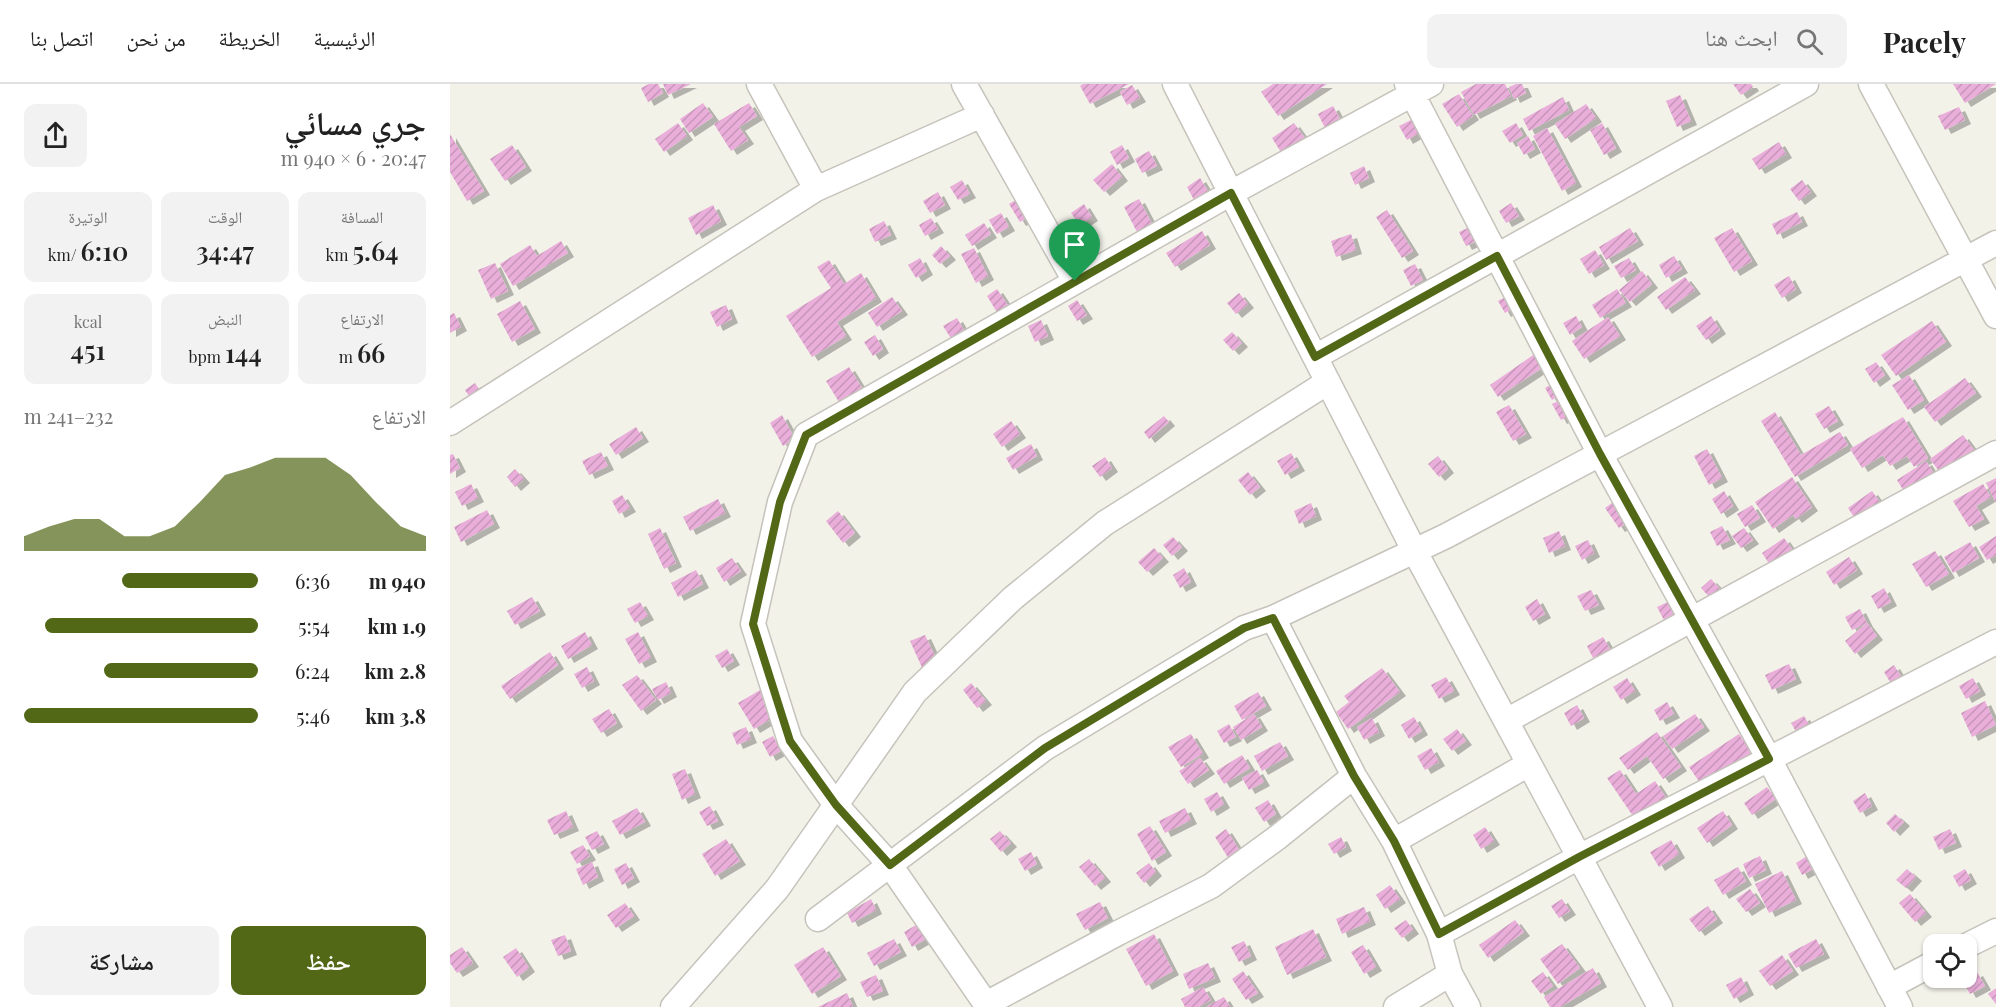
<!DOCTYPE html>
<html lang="ar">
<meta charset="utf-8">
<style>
body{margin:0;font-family:"Playfair Display","Noto Naskh Arabic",serif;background:#f2f2f2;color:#222;direction:rtl;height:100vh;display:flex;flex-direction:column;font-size:22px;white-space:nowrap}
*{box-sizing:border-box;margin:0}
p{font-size:20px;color:#767676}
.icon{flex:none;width:33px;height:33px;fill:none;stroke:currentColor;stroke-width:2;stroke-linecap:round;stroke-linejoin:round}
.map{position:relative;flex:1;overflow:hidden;direction:ltr}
.side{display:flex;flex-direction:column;background:#fff;width:450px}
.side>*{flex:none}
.tools{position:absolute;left:1473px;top:850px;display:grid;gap:12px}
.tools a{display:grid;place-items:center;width:54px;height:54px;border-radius:12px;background:#fff;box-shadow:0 2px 4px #0004;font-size:30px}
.pin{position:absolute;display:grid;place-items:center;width:51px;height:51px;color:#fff;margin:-62px -26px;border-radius:50% 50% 50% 0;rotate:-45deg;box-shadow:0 0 6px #0007}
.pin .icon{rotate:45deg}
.round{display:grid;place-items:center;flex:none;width:63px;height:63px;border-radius:12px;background:#f2f2f2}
.overview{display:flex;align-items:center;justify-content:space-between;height:102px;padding:0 24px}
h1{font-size:33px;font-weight:600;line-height:45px}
.metrics{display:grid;grid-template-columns:repeat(3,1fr);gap:9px;height:102px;padding:6px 24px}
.metrics div{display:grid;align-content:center;border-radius:12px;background:#f2f2f2;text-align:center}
.metrics b{font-size:26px;font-weight:600}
.metrics small{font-size:16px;font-weight:400}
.metrics p{font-size:16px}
.chart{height:168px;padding:12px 24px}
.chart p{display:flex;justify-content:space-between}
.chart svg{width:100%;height:108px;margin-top:6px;fill:#526817;opacity:.7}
.button{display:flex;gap:12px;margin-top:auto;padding:12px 24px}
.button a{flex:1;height:69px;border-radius:12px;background:#526817;color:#fff;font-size:24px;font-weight:600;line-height:69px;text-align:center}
.button a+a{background:#f2f2f2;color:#222}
ul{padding:0 24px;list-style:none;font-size:20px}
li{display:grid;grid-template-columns:96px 72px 1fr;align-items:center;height:45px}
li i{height:15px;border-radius:8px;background:#526817}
header{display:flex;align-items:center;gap:36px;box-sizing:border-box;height:84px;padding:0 30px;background:#fff;border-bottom:2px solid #e0e0e0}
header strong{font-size:28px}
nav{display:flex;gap:33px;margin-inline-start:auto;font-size:21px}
.search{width:420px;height:54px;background:#f2f2f2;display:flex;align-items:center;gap:15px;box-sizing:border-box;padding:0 21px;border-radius:12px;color:#767676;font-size:22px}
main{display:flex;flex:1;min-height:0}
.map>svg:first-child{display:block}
.building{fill:url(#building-hatch);filter:url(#shadow)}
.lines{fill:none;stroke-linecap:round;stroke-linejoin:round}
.minor-casing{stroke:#c5c3bb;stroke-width:27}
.minor{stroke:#fff;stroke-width:24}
.route-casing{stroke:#fff;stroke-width:12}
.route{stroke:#526817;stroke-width:8}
</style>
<header>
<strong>Pacely</strong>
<div class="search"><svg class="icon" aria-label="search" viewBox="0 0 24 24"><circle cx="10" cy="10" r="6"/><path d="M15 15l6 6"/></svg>ابحث هنا</div>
<nav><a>الرئيسية</a><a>الخريطة</a><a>من نحن</a><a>اتصل بنا</a></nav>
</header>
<main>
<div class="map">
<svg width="1546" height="923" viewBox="0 0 1546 923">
<defs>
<pattern id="building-hatch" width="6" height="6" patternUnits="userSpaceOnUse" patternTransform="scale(1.5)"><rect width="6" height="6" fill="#e9aeda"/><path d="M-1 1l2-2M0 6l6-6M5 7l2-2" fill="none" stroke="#c795ba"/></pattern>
<filter id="shadow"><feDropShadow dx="6" dy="4" stdDeviation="0" flood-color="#0004"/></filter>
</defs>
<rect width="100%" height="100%" fill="#f3f2e9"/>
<path class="building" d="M199,0H208L213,9L198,18L191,4Z
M213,0H241L218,11Z
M633,0H679L640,20L630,2Z
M823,0H877L828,32L811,8Z
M1026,0H1055L1061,12L1024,31L1011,8Z
M1066,0H1072L1076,9L1064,15L1059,3Z
M1283,0H1301L1303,3L1291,11Z
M1503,0H1546L1515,19Z
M682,1L690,14L677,21L670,8Z
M1009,10L1023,32L1007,43L992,20Z
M1230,11L1241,37L1227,43L1216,17Z
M1113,13L1119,26L1079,47L1073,35Z
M253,19L263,33L239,49L230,35Z
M299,19L307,32L289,43L298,56L281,67L264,40Z
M1136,20L1146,34L1115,55L1105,40Z
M883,22L890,35L875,44L868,30Z
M1509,23L1515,36L1495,46L1488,32Z
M963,35L971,48L957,56L949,42Z
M228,39L237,52L214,68L205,55Z
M844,39L857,57L834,73L822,54Z
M1066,39L1073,51L1060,59L1052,47Z
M1152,39L1166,64L1154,71L1140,46Z
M1097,44L1126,99L1112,107L1083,52Z
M0,50L34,107L17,117L0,88Z
M1078,52L1085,65L1074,71L1067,59Z
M1329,58L1336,70L1309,86L1302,75Z
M62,61L76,83L55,97L40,75Z
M672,61L679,74L667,81L660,68Z
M699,67L707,82L692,89L685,75Z
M662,80L672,93L654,108L643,96Z
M914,82L919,94L905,101L900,89Z
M750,94L758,107L744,116L737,103Z
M512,96L520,110L508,116L500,103Z
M1352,96L1361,108L1349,117L1340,105Z
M488,108L495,121L480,129L473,117Z
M571,113L582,131L570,138L559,120Z
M689,115L702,140L687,148L674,123Z
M1061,119L1069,132L1056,139L1049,127Z
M634,120L642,133L630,141L621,129Z
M263,121L271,137L246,151L238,134Z
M937,126L963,167L952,174L926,133Z
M1347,128L1352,138L1327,151L1322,140Z
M551,129L559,143L547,150L539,136Z
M481,134L488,145L475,152L469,141Z
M434,137L441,151L425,158L419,145Z
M534,139L541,150L522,162L515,151Z
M1022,142L1029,156L1016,162L1009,148Z
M1180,144L1188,157L1156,176L1149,163Z
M1282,144L1302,177L1284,188L1264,154Z
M752,147L760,161L725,183L716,169Z
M901,150L906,166L886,173L881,157Z
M111,157L118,169L63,202L50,180L80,161L87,172Z
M491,162L500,172L490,180L482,171Z
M524,164L538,192L526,199L511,170Z
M1145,166L1154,181L1139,190L1130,175Z
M1224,172L1232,185L1216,194L1209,181Z
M470,174L477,187L466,194L458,181Z
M1179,174L1186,186L1171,194L1164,182Z
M379,176L394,200L411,189L426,214L387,238L396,252L362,273L336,232L381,204L367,183Z
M45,179L58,207L41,215L28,186Z
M965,180L973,196L961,202L953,186Z
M1192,187L1202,200L1180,218L1169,206Z
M1339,192L1346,205L1332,214L1324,201Z
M1235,193L1245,206L1216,226L1207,213Z
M547,205L559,223L548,230L537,212Z
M1167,205L1176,219L1150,234L1142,221Z
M789,209L798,220L786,230L777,219Z
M1061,210L1067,222L1055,229L1048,217Z
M442,213L452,227L427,243L418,229Z
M627,216L637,231L627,237L618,222Z
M70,217L85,245L62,258L47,230Z
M276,221L282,235L267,243L260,228Z
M4,229L11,243L0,249V231Z
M1126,232L1132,243L1120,251L1113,239Z
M1261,232L1270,246L1256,256L1246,242Z
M1158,233L1170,252L1134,275L1122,257Z
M507,234L515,248L502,256L493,242Z
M591,236L598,252L585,258L578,242Z
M1482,237L1496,258L1446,292L1431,271Z
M782,248L792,259L783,267L773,256Z
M425,251L433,265L423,272L414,258Z
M1089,267L1098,280L1048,313L1040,301Z
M1426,278L1435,291L1424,299L1415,285Z
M399,283L412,304L389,318L376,297Z
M1459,291L1474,316L1458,326L1442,301Z
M1515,294L1526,309L1485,338L1474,323Z
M1106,297L1113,309L1102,316L1095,304Z
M25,299L33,311L23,318L15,306Z
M1115,314L1123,330L1111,336L1102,320Z
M1059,321L1076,350L1063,357L1046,328Z
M1379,322L1388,337L1374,345L1365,330Z
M1325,328L1351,371L1390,348L1398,361L1345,393L1311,337Z
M332,331L345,355L333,362L320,339Z
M714,332L719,338L699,355L694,348Z
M1453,333L1478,374L1464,383L1457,372L1440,382L1433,371L1412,384L1400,365Z
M561,337L570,350L552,363L543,350Z
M186,343L193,354L166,371L159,360Z
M1513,351L1524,366L1491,390L1480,375Z
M581,360L587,372L563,386L556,374Z
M1257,365L1272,394L1259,401L1244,372Z
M151,368L158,382L139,391L132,377Z
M841,369L849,383L835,391L827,377Z
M3,370L10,384L0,390V371Z
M988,372L998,385L989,393L978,380Z
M655,373L662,384L650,393L642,382Z
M1476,377L1484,390L1455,409L1447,396Z
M65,385L74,395L65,403L57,393Z
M798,388L810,403L800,411L788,396Z
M1342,393L1362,423L1346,435L1343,431L1323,445L1305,418Z
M1546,394V419L1536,399Z
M21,400L28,414L12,422L5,408Z
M1533,400L1541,413L1526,422L1534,435L1519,443L1503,417Z
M1274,407L1283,422L1271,430L1262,415Z
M1422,407L1431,420L1406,436L1398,424Z
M172,411L180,424L169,430L162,417Z
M268,415L275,429L240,447L233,433Z
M1166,416L1180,437L1169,444L1155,424Z
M861,419L866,432L849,440L844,427Z
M1302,421L1310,434L1295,443L1287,430Z
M37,426L44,440L11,458L4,443Z
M388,427L405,449L393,459L376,437Z
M1272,442L1280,456L1267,462L1260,448Z
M210,444L226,479L214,485L198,450Z
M1294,444L1303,456L1291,464L1282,452Z
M1109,447L1115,462L1099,469L1093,454Z
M1546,452V471L1537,476L1529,463Z
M723,453L732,463L722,472L713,461Z
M1334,454L1344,468L1322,484L1312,469Z
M1138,456L1144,469L1132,476L1125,462Z
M1520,458L1529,474L1503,489L1494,473Z
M704,464L713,474L697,488L688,478Z
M1485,467L1499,490L1476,503L1462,480Z
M1399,473L1407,486L1384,501L1376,488Z
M282,474L291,487L274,498L266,484Z
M734,484L741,498L730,504L723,491Z
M246,486L253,500L228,513L221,499Z
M1261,495L1272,507L1262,516L1251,504Z
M1434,504L1441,518L1428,525L1421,512Z
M1141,506L1149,521L1135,527L1127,512Z
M82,513L90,527L65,541L57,527Z
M1087,515L1095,530L1083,537L1075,523Z
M1222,516L1230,531L1215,538L1207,523Z
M190,518L198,532L185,539L177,525Z
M1410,525L1417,539L1402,546L1395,533Z
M1417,539L1427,552L1405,570L1395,557Z
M135,548L142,561L118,575L111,562Z
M188,548L201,574L189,580L175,555Z
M475,551L489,581L474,588L460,557Z
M1153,553L1160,565L1143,574L1137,562Z
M277,565L284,577L272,584L265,572Z
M100,568L108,581L60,615L51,602Z
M1339,580L1346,595L1322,606L1315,591Z
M1444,581L1452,594L1442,601L1434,588Z
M137,583L144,597L132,604L124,590Z
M932,584L950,608L898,645L886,628L899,618L894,612Z
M187,591L206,616L191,627L172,601Z
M996,593L1004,607L989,615L981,601Z
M1177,594L1185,607L1171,616L1163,603Z
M1523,594L1530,607L1516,615L1509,602Z
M216,598L221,609L208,616L202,605Z
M521,599L536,617L527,624L513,606Z
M317,602L332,628L304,645L288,619Z
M808,608L816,622L792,636L784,622Z
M1535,617L1546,641L1522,653L1511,629Z
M1217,618L1224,630L1210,637L1204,626Z
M1127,621L1134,634L1121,642L1114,629Z
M159,625L167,639L151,649L142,635Z
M804,630L812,643L791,656L783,643Z
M1245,630L1254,643L1222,665L1213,652Z
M1354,632L1361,644L1348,651L1341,639Z
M964,633L972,647L959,655L951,641Z
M922,634L929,648L914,656L907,643Z
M779,640L786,653L774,659L767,647Z
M296,643L301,655L287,661L282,649Z
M1007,645L1016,657L1002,667L993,655Z
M1207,648L1231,683L1213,695L1197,672L1178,686L1169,674Z
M741,650L753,670L731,683L718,663Z
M1289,650L1304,673L1255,706L1239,683Z
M323,652L331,667L320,673L312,658Z
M830,658L838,672L812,687L804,672Z
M981,664L989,678L975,686L967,672Z
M792,671L800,684L774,700L766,687Z
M750,674L759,686L738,700L729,687Z
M235,685L245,710L232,716L222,690Z
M807,686L814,698L799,706L792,694Z
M1170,686L1186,710L1205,697L1220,720L1189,741L1157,694Z
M1317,703L1326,715L1302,731L1294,719Z
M767,708L774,720L761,728L754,715Z
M1415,709L1422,722L1410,729L1403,717Z
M818,716L826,730L814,738L805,724Z
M260,722L268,737L257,742L249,728Z
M187,724L195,738L170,751L162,737Z
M735,724L741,736L715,749L709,737Z
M116,727L123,743L104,751L97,736Z
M1273,727L1282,741L1257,759L1247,744Z
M1445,730L1454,738L1444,748L1436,739Z
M700,742L716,768L702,777L687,750Z
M1035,743L1044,757L1031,765L1023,751Z
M776,745L790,767L779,775L765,753Z
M1500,745L1506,759L1489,766L1483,753Z
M147,747L154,760L142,766L135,753Z
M550,747L561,759L551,768L540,755Z
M891,753L896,763L884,770L878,760Z
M276,755L290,777L265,792L252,770Z
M1221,756L1229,770L1209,783L1200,768Z
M133,761L140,772L127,780L120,768Z
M581,768L587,780L575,787L568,775Z
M1310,772L1316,786L1299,794L1293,780Z
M1357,772L1363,785L1352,791L1346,779Z
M639,775L655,794L645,802L629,783Z
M142,778L148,793L133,801L126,785Z
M176,779L184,794L172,801L164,785Z
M699,779L706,788L694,799L686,789Z
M1288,783L1296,797L1273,811L1264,796Z
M1457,785L1466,793L1456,804L1446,796Z
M1515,785L1521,796L1509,803L1503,792Z
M1332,787L1346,816L1319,829L1305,800Z
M940,801L950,815L935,825L926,811Z
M1300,805L1310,819L1296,828L1286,815Z
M1460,810L1476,829L1465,838L1449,819Z
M421,815L426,826L402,839L397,829Z
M1112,815L1120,827L1109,834L1101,822Z
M650,818L658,834L635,846L626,830Z
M175,819L184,832L166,844L157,831Z
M1258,822L1267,835L1249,848L1239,835Z
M914,823L920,837L892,850L886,835Z
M956,836L963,846L952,854L944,844Z
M1065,836L1074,848L1038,874L1029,861Z
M473,837L481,852L462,863L454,848Z
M863,845L876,873L837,891L825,863Z
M704,850L723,887L696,902L676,865Z
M115,851L121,867L108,872L101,856Z
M444,855L451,868L424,882L417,869Z
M1366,855L1374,870L1346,884L1338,870Z
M794,857L801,872L789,878L781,863Z
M1112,860L1130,884L1108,900L1090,875Z
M913,861L926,883L914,890L901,868Z
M12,863L23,879L7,889L0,879V871Z
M373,863L391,892L362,910L344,881Z
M66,864L79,884L67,893L53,873Z
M1332,871L1343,887L1320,902L1309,887Z
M758,879L765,894L739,905L733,890Z
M1143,884L1151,899L1110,923H1100L1094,913Z
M793,887L808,909L796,916L782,895Z
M1093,888L1103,902L1091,910L1081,897Z
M1527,888L1535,902L1520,910L1512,896Z
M426,891L433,907L417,913L410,898Z
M1291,893L1298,907L1284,915L1276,901Z
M753,903L761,916L748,923H735L731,915Z
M1546,904V920L1538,910Z
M397,909L403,923H368Z
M774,913L780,923H756Z"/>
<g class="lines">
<defs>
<path id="minor" d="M309,0L366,105
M514,0L625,197
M725,0L964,466L1210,923
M957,0L1150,370L1319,675L1450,923
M1421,0L1546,232
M865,273L1356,0
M0,339L366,105L532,31
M823,534L904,692L944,757L989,850L1000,890L1018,923
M1056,637L1546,369
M944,757L1079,680
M368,835L595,664L794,544L823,534L996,452L1546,159
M989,850L1129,773L1546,558
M1516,862L1546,847
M1439,903L1484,879
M536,920L668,849L761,802L828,753L904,692
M223,923L327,805L465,608L563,514L655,439L878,298
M538,923L440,781L386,721L340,657L303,540L330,418L356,351L781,109L981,0
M946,923L1000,890"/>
</defs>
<use href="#minor" class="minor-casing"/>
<use href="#minor" class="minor"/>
</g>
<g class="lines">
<defs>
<path id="route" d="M781,109L865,273L1047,172L1150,370L1319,675L1129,773L989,850L944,757L904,692L823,534L794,544L595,664L440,781L386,721L340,657L303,540L330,418L356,351Z"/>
</defs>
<use href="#route" class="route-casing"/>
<use href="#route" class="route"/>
</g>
</svg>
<div class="tools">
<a><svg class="icon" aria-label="locate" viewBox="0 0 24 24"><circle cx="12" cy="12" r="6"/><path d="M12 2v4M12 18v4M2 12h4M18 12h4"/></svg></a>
</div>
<div class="pin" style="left:625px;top:197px;background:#1e9e55"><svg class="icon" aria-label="arrive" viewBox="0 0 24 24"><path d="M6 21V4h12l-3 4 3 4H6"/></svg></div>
</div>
<section class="side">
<div class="overview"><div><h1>جري مسائي</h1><p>20:47 · 6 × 940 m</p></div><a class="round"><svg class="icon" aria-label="share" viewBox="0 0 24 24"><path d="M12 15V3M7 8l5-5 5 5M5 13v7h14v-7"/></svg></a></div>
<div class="metrics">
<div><p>المسافة</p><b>5.64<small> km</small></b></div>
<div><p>الوقت</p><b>34:47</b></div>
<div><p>الوتيرة</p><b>6:10<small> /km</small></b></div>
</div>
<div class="metrics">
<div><p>الارتفاع</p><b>66<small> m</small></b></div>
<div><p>النبض</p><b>144<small> bpm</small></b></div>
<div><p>kcal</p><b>451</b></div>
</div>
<div class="chart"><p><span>الارتفاع</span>232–241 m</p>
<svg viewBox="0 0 160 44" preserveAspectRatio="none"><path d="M0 44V38L10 34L20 31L30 31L40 38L50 38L60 34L70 24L80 13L90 10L100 6L110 6L120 6L130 13L140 24L150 34L160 38V44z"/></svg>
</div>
<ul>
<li><b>940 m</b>6:36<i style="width:58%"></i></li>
<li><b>1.9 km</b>5:54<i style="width:91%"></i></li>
<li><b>2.8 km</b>6:24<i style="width:66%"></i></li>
<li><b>3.8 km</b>5:46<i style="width:100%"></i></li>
</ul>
<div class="button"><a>حفظ</a><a>مشاركة</a></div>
</section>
</main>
